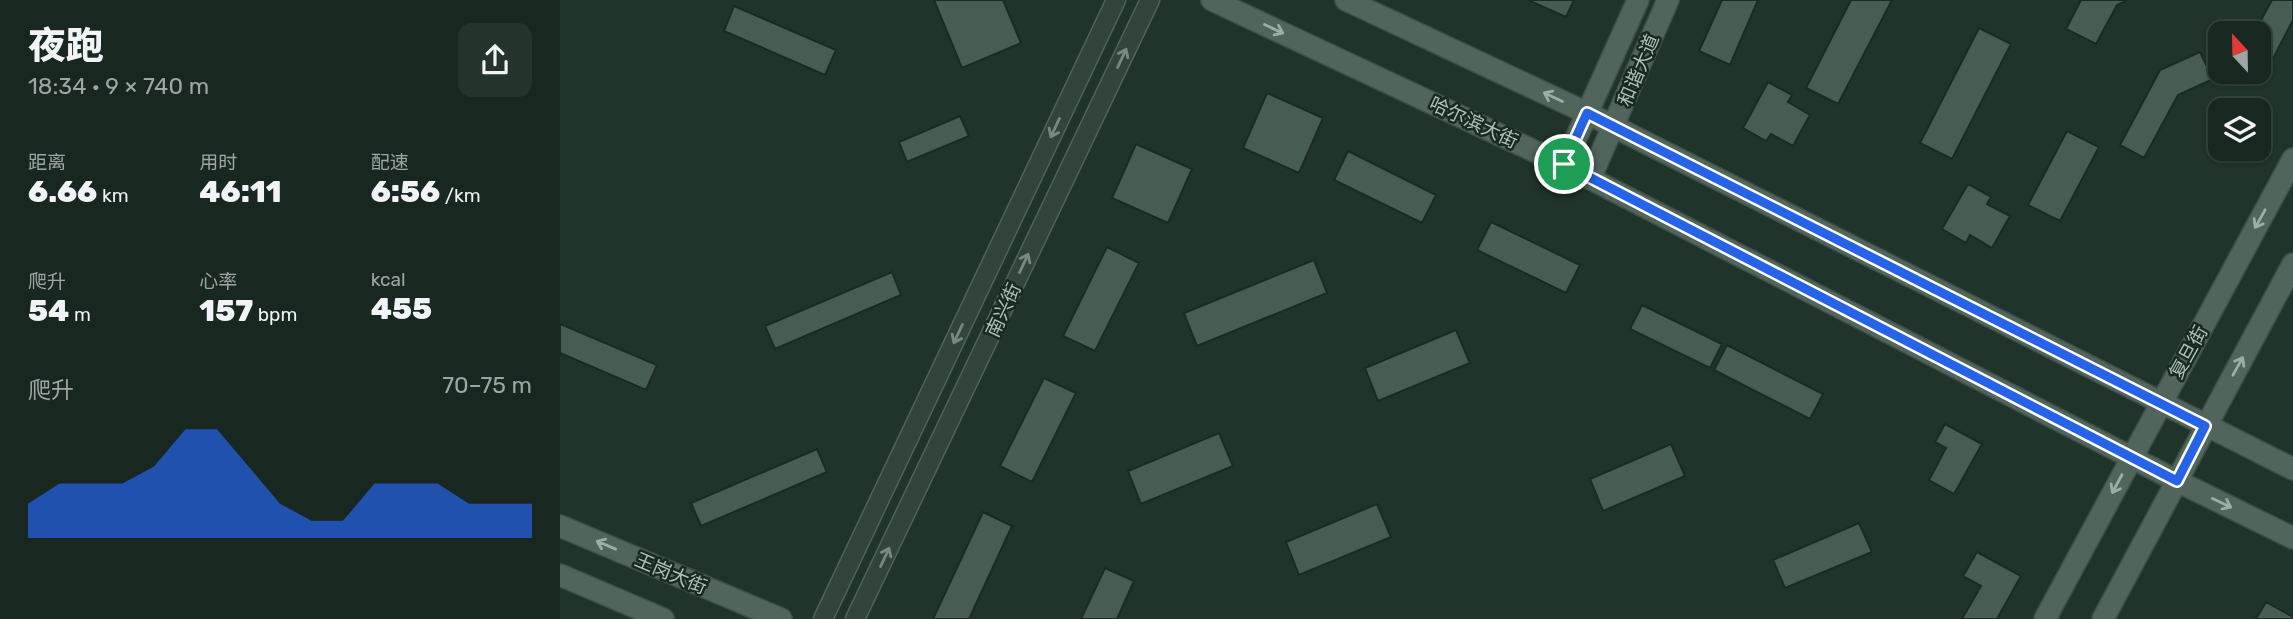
<!DOCTYPE html>
<html lang="zh">
<meta charset="utf-8">
<style>
body{margin:0;font-family:Rubik,"Noto Sans SC",sans-serif;background:#25332d;color:#f1f3f6;height:100vh;display:flex;flex-direction:column;font-size:26px;white-space:nowrap}
*{box-sizing:border-box;margin:0}
p{font-size:23px;color:#9fa5a5}
.icon{flex:none;width:38px;height:38px;fill:none;stroke:currentColor;stroke-width:2;stroke-linecap:round;stroke-linejoin:round}
.map{position:relative;flex:1;overflow:hidden}
.panel{display:flex;flex-direction:column;background:#182720;width:560px}
.panel>*{flex:none}
.needle{width:46px;rotate:338deg}
.buttons{position:absolute;left:1648px;top:21px;display:grid;gap:14px}
.buttons a{display:grid;place-items:center;width:63px;height:63px;border-radius:14px;background:#182720;box-shadow:0 2px 5px #0004,0 0 0 2px #36443e;font-size:35px}
.pin{position:absolute;display:grid;place-items:center;width:60px;height:60px;color:#fff;margin:-30px;border:4px solid #fff;border-radius:50%;box-shadow:0 2px 7px #0007}
.round{display:grid;place-items:center;flex:none;width:74px;height:74px;border-radius:14px;background:#25332d}
.overview{display:flex;align-items:center;justify-content:space-between;height:119px;padding:0 28px}
h1{font-size:38px;font-weight:800;line-height:52px}
.metrics{display:grid;grid-template-columns:repeat(3,1fr);gap:10px;height:119px;padding:7px 28px}
.metrics div{display:grid;align-content:center}
.metrics b{font-size:30px;font-weight:800}
.metrics small{font-size:19px;font-weight:400}
.metrics p{font-size:19px}
.chart{height:196px;padding:14px 28px}
.chart p{display:flex;justify-content:space-between}
.chart svg{width:100%;height:126px;margin-top:7px;fill:#2563eb;opacity:.7}
main{display:flex;flex:1;min-height:0}
.map>svg:first-child{display:block}
.building{fill:#475d54;stroke:#1b2b24;stroke-width:2}
.lines{fill:none;stroke-linecap:round;stroke-linejoin:round}
.minor-casing{stroke:#51625b;stroke-width:21}
.major-casing{stroke:#3d4e47;stroke-width:24}
.minor{stroke:#33443d;stroke-width:18}
.major{stroke:#51655c;stroke-width:21}
.oneway{stroke:#9bafa7}
.oneway2{stroke:#768982}
.route-casing{stroke:#fff;stroke-width:14}
.route{stroke:#2563eb;stroke-width:9}
.labels{text-anchor:middle;stroke-width:5;stroke-linejoin:round;paint-order:stroke}
.street-label{font-size:19px;fill:#adc1ba;stroke:#192922}
</style>
<main>
<section class="panel">
<div class="overview"><div><h1>夜跑</h1><p>18:34 · 9 × 740 m</p></div><a class="round"><svg class="icon" aria-label="share" viewBox="0 0 24 24"><path d="M12 15V3M7 8l5-5 5 5M5 13v7h14v-7"/></svg></a></div>
<div class="metrics">
<div><p>距离</p><b>6.66<small> km</small></b></div>
<div><p>用时</p><b>46:11</b></div>
<div><p>配速</p><b>6:56<small> /km</small></b></div>
</div>
<div class="metrics">
<div><p>爬升</p><b>54<small> m</small></b></div>
<div><p>心率</p><b>157<small> bpm</small></b></div>
<div><p>kcal</p><b>455</b></div>
</div>
<div class="chart"><p><span>爬升</span>70–75 m</p>
<svg viewBox="0 0 160 44" preserveAspectRatio="none"><path d="M0 44V32L10 25L20 25L30 25L40 19L50 6L60 6L70 19L80 32L90 38L100 38L110 25L120 25L130 25L140 32L150 32L160 32V44z"/></svg>
</div>
</section>
<div class="map">
<svg width="1733" height="619" viewBox="0 0 1733 619">
<rect width="100%" height="100%" fill="#20342b"/>
<path class="building" d="M374,0H443L461,43L402,68Z
M968,0H1014L1006,17Z
M1162,0H1198L1170,65L1139,51Z
M1291,0H1332L1278,104L1246,88Z
M1521,0H1568L1557,5L1536,44L1506,29Z
M1712,0H1733V20L1702,80L1686,72H1699V33H1694Z
M174,6L276,50L265,75L164,31Z
M1419,28L1451,44L1392,159L1360,143Z
M1640,52L1653,79L1618,95L1584,158L1560,145L1600,70Z
M1208,82L1232,95L1228,102L1250,115L1233,146L1211,134L1206,141L1183,128Z
M707,93L763,118L739,173L683,148Z
M400,116L409,136L347,162L339,142Z
M1507,131L1539,147L1500,221L1468,205Z
M576,144L632,169L608,223L552,198Z
M788,151L876,195L862,223L774,180Z
M1408,184L1431,197L1427,204L1450,216L1432,248L1410,235L1406,243L1382,229Z
M931,222L1020,265L1006,293L917,250Z
M547,247L579,263L535,351L503,336Z
M754,260L767,293L637,346L624,313Z
M332,272L341,295L215,349L205,326Z
M1082,305L1162,344L1150,368L1070,329Z
M0,324L97,365L86,390L0,353Z
M896,330L910,363L818,401L805,368Z
M1167,345L1263,394L1250,419L1154,370Z
M484,378L516,393L472,482L440,466Z
M1385,424L1422,444L1394,494L1369,480L1386,448L1375,442Z
M659,433L673,466L581,504L568,471Z
M1111,444L1125,476L1043,511L1030,479Z
M257,449L267,472L141,526L131,503Z
M817,504L831,537L739,575L726,542Z
M423,512L452,526L409,619H373Z
M1299,523L1312,552L1225,588L1213,560Z
M1417,552L1461,576L1437,619H1402L1421,586L1403,576Z
M545,568L574,581L557,619H521Z
M1706,602L1733,617V619H1696Z"/>
<g class="lines">
<defs>
<path id="minor" d="M263,619L556,0
M295,619L590,0"/>
<path id="major" d="M652,0L1004,165L1617,481L1733,538
M786,0L1027,113L1733,469
M1004,165L1078,0
M1030,179L1108,0
M0,526L221,619
M0,575L103,619
M1485,619L1733,159
M1543,619L1733,264"/>
</defs>
<use href="#minor" class="minor-casing"/>
<use href="#major" class="major-casing"/>
<use href="#minor" class="minor"/>
<use href="#major" class="major"/>
</g>
<defs><path id="oneway-shaft" d="M-6 0H5M1.5-3L5.5 0L1.5 3" fill="none" stroke-width="1.6" stroke-linecap="round" stroke-linejoin="round" transform="scale(1.75)"/></defs>
<g class="oneway">
<use href="#oneway-shaft" transform="translate(714 29) rotate(25)"/>
<use href="#oneway-shaft" transform="translate(993 97) rotate(-155)"/>
<use href="#oneway-shaft" transform="translate(1700 219) rotate(119)"/>
<use href="#oneway-shaft" transform="translate(1678 366) rotate(-61)"/>
<use href="#oneway-shaft" transform="translate(1557 484) rotate(118)"/>
<use href="#oneway-shaft" transform="translate(1662 503) rotate(26)"/>
<use href="#oneway-shaft" transform="translate(46 545) rotate(-157)"/>
</g>
<g class="oneway2">
<use href="#oneway-shaft" transform="translate(562 58) rotate(-65)"/>
<use href="#oneway-shaft" transform="translate(495 128) rotate(115)"/>
<use href="#oneway-shaft" transform="translate(464 263) rotate(-65)"/>
<use href="#oneway-shaft" transform="translate(398 334) rotate(115)"/>
<use href="#oneway-shaft" transform="translate(325 557) rotate(-65)"/>
</g>
<g class="lines">
<defs>
<path id="route" d="M1027,113L1645,426L1617,481L1004,164Z"/>
</defs>
<use href="#route" class="route-casing"/>
<use href="#route" class="route"/>
</g>
<g class="labels">
<g class="street-label">
<text transform="translate(1078 70) rotate(-67)" y="7">和谐大道</text>
<text transform="translate(914 122) rotate(25)" y="7">哈尔滨大街</text>
<text transform="translate(443 310) rotate(-65)" y="7">南兴街</text>
<text transform="translate(1628 352) rotate(-61)" y="7">复旦街</text>
<text transform="translate(111 573) rotate(23)" y="7">王岗大街</text>
</g>
</g>
</svg>
<div class="buttons">
<a><svg class="needle" viewBox="-14 -14 28 28"><path d="M0-13l5 13h-10z" fill="#e53935"/><path d="M0 13l5-13h-10z" fill="#9fa5a5"/></svg></a>
<a><svg class="icon" aria-label="layers" viewBox="0 0 24 24"><path d="M12 4l9 5-9 5-9-5zM3 14l9 5 9-5"/></svg></a>
</div>
<div class="pin" style="left:1004px;top:164px;background:#1e9e55"><svg class="icon" aria-label="arrive" viewBox="0 0 24 24"><path d="M6 21V4h12l-3 4 3 4H6"/></svg></div>
</div>
</main>
